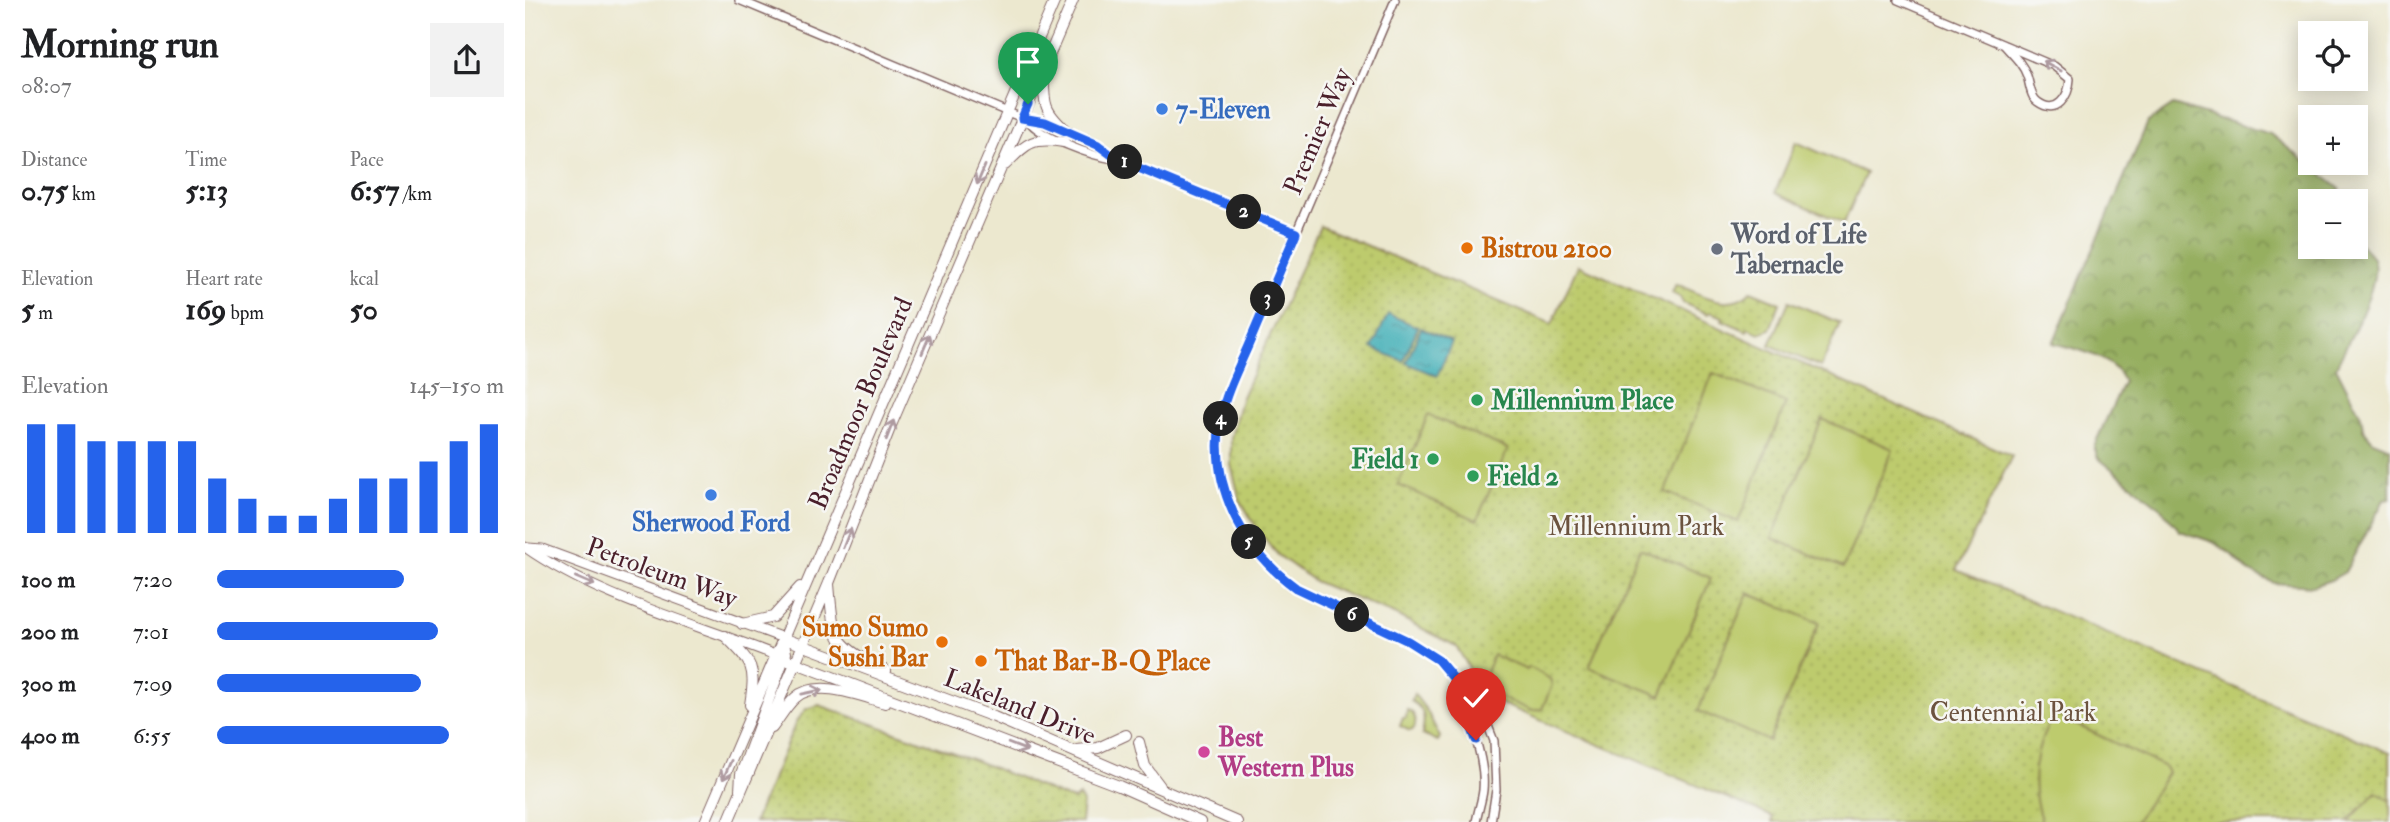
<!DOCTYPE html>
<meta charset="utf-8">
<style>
body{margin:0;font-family:"IM FELL Double Pica",serif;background:#f2f2f2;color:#202124;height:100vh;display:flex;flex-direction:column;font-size:26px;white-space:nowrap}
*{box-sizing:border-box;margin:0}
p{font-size:23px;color:#757577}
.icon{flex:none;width:38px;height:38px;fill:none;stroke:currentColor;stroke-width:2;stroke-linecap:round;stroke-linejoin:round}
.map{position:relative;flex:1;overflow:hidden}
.sheet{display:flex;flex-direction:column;background:#fff;width:525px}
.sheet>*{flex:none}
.tools{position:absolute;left:1773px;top:21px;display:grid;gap:14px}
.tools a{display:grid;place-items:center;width:70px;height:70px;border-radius:0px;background:#fff;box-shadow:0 4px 18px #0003;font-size:35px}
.pin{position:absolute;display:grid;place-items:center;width:60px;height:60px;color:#fff;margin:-72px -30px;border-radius:50% 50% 50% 0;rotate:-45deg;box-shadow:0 0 7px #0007}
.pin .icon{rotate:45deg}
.km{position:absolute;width:35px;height:35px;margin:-18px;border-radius:50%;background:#222;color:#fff;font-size:19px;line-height:35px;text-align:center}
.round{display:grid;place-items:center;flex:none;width:74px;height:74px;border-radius:0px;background:#f2f2f2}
.summary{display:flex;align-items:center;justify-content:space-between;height:119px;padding:0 21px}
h1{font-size:38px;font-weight:700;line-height:52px}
.metrics{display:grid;grid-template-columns:repeat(3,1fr);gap:10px;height:119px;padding:7px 21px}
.metrics div{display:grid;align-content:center}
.metrics b{font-size:30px;font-weight:700}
.metrics small{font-size:19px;font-weight:400}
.metrics p{font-size:19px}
.chart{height:196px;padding:14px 21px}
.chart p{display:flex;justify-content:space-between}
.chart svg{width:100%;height:126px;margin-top:7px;stroke:#2563eb;stroke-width:6}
ul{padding:0 21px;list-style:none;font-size:23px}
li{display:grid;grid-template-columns:112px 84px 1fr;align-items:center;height:52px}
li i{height:18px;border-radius:9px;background:#2563eb}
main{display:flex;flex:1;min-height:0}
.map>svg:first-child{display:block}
.grass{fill:url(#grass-tufts);stroke:#84754c;stroke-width:2}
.forest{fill:url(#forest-crowns);stroke:#706746;stroke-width:2}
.park{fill:url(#park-dots);stroke:#84754c;stroke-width:2}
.pitch{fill:#bdcb6d;stroke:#84754c;stroke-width:2}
.water{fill:url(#water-ripples);stroke:#436670;stroke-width:2}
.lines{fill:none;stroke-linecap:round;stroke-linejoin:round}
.minor-casing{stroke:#836564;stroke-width:10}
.tertiary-casing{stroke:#836564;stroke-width:11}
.secondary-casing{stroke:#836564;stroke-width:12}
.minor{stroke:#fff;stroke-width:7}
.tertiary{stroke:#fff;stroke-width:9}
.secondary{stroke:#fff;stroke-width:10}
.oneway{stroke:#ae9aa0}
.route-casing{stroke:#fff;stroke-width:14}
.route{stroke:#2563eb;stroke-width:9}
.shop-dot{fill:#3f7fe0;stroke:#f6f6f2;stroke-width:2.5}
.food-dot{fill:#e8710a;stroke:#f6f6f2;stroke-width:2.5}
.worship-dot{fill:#6b7280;stroke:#f6f6f2;stroke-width:2.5}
.leisure-dot{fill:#2e9e5b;stroke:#f6f6f2;stroke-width:2.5}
.hotel-dot{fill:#d1479c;stroke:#f6f6f2;stroke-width:2.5}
.labels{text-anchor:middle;stroke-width:5;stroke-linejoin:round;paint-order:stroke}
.shop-label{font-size:26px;font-weight:bold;fill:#366cbe;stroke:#f6f6f2;text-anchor:start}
.street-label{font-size:26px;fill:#4a1f2b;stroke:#f6f6f2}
.worship-label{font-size:26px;font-weight:bold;fill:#5b616d;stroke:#f6f6f2;text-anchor:start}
.food-label{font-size:26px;font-weight:bold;fill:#c56008;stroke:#f6f6f2;text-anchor:start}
.leisure-label{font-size:26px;font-weight:bold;fill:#27864d;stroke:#f6f6f2;text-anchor:start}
.park-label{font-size:26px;fill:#6c533f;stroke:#f6f6f2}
.hotel-label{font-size:26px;font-weight:bold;fill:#b23c85;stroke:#f6f6f2;text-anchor:start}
</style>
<main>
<section class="sheet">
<div class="summary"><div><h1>Morning run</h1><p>08:07</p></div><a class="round"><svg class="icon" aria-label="share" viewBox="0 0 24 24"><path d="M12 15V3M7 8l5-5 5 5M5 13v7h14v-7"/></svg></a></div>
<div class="metrics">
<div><p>Distance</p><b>0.75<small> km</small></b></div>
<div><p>Time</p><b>5:13</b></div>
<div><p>Pace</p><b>6:57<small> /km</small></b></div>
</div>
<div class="metrics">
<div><p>Elevation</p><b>5<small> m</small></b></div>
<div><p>Heart rate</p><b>169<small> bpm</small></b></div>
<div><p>kcal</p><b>50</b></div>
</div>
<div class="chart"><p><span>Elevation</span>145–150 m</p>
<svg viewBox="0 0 160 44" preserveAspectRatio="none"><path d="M5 44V6M15 44V6M25 44V12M35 44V12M45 44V12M55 44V12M65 44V25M75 44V32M85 44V38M95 44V38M105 44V32M115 44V25M125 44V25M135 44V19M145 44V12M155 44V6"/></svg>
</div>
<ul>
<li><b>100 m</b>7:20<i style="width:65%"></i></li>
<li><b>200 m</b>7:01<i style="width:77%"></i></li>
<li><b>300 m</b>7:09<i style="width:71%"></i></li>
<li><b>400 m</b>6:55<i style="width:81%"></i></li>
</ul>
</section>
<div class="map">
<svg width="1865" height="822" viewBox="0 0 1865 822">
<defs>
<pattern id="grass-tufts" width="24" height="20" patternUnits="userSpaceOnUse" patternTransform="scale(1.75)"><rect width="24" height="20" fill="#bdcb6d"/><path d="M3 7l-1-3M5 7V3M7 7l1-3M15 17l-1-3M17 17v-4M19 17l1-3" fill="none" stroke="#a4ae5f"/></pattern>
<pattern id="forest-crowns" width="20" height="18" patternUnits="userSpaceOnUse" patternTransform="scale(1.75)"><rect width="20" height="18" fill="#96af60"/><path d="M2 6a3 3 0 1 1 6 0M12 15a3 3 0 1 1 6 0" fill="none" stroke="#7c8e4f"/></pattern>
<pattern id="park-dots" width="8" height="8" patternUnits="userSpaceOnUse" patternTransform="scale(1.75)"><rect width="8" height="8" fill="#bdcb6d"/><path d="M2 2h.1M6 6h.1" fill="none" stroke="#a4ae5f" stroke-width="1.8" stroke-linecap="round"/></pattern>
<pattern id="water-ripples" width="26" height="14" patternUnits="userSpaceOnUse" patternTransform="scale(1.75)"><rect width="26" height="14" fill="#3cadb6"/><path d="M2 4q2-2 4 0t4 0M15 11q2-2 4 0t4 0" fill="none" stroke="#348c94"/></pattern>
</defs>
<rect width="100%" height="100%" fill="#f6f6f2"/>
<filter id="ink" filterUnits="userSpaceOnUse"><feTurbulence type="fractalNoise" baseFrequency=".0143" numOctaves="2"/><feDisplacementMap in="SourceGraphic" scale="14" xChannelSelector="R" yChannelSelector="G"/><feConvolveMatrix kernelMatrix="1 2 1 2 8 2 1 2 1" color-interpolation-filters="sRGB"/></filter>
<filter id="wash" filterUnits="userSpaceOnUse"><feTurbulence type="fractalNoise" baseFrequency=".00686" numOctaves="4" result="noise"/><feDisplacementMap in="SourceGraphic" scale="28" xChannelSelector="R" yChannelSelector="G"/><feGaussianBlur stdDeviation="1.57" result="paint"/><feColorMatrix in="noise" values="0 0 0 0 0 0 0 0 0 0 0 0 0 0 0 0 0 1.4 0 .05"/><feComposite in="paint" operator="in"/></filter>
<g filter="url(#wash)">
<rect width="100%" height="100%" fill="#ece8cf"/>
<path class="grass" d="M889,694L902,711L915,737L913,741L897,735C900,720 901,709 886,701Z
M882,710C890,713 892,720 889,729L885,731L875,726L878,718H881Z"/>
<path class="forest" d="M1648,105L1745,134L1815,189L1813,201H1785V247H1830L1831,241C1836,245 1844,251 1847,257C1860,280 1821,344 1811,367L1836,416L1838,429L1848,441L1865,448V499L1859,500L1820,572L1806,580L1788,586L1749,583L1723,571L1706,554L1688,542L1655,531L1635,507L1573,458L1569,446L1599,381C1586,355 1554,350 1528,343L1623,122Z"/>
<path class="park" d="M795,226L1027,324L1053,265L1487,456L1431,570L1865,753V822H1247L1248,817L962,698L931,646L871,615L789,581L753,555L734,532L715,500L706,465V437L716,399Z
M1151,284C1176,294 1203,313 1226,291L1255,303L1245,329L1234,333L1223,328L1222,331L1197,320L1198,317L1186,312L1182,314L1158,303L1155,297L1147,293Z
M294,705L449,760L542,798L549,800L554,796L558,802L556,822H229L271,722L281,709Z"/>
<path class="pitch" d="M1271,142L1341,173L1319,223L1250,193Z
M1264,301L1315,323L1296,367L1245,345Z
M1188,373L1261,403L1213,522L1140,492Z
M903,415L983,449L952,520L873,485Z
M1297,419L1368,449L1318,568L1247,538Z
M1115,548L1186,578L1136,696L1064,667Z
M1223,593L1294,623L1244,741L1173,711Z
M968,655L1002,670L1004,667L1025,679L1027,685L1017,709L1007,711L962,692L958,684V680Z
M1529,714L1640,767L1643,773L1610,822H1517C1503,785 1509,747 1529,714Z
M1851,792L1865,801V822H1823Z"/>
<path class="water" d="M863,314L893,327L878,361L847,348Z
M896,328L927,342L912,376L881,363Z"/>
</g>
<g filter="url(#ink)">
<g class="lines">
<defs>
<path id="minor" d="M214,0L497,118L520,123L573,145L592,159L771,233
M870,0L701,398C680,475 708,542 771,588L883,641L913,660L956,708L969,741L971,790L966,822
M1373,0L1529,66L1545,79C1544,96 1532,116 1513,102C1505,97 1505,84 1502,76C1498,64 1488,55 1479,45
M503,120C516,138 569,157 590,159
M939,693C944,723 961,759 958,790C957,800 953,811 951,822"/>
<path id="tertiary" d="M0,547C74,599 167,622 250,655
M3,548L17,549L258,638"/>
<path id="secondary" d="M519,71C518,105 519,112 545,134
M480,165C502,143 506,137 539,142
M304,584C309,642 308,643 361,671
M217,624L248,617L275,587
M200,636C228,664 231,666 225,705
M258,638L469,717L712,822
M250,655L594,786L675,822
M247,728C254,719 261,706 270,698C292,678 335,696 360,703
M614,742L620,766L635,786
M552,750L573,748L601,735
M215,790L216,774L261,653L258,639
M180,822L530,0
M203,822L304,583L367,423L548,0"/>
</defs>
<use href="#minor" class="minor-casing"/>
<use href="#tertiary" class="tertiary-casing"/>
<use href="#secondary" class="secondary-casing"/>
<use href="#minor" class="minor"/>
<use href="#tertiary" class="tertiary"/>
<use href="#secondary" class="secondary"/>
</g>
<defs><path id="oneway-shaft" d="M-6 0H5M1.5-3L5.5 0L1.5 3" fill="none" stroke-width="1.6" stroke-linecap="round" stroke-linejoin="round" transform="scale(1.75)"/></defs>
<g class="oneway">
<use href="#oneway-shaft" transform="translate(1527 66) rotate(-151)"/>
<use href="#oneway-shaft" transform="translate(456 175) rotate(113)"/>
<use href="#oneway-shaft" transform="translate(401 344) rotate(-67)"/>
<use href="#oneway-shaft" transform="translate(365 430) rotate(-69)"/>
<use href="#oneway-shaft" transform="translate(322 538) rotate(-68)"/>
<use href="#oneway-shaft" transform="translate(60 581) rotate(23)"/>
<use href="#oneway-shaft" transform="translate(287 692) rotate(-12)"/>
<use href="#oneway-shaft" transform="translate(493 747) rotate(21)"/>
<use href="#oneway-shaft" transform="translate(202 770) rotate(113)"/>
</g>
</g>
<g class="lines" filter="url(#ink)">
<defs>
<path id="route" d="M503,104L497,118L520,122L573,145L592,159L771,233C755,271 739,308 723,346C713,369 701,392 696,416C683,485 717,549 771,588L883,641L913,660L939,691L943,717L951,740"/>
</defs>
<use href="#route" class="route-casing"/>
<use href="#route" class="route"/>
</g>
<g class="shop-dot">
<circle cx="637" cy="109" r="7"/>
<circle cx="186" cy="495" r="7"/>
</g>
<g class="food-dot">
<circle cx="942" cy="248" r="7"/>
<circle cx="417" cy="642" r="7"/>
<circle cx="456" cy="661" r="7"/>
</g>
<circle class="worship-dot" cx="1192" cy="249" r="7"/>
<g class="leisure-dot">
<circle cx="952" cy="400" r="7"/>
<circle cx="908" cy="459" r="7"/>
<circle cx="948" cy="476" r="7"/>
</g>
<circle class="hotel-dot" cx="679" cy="752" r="7"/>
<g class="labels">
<g class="shop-label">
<text x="651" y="118">7-Eleven</text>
<text x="186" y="531" text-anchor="middle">Sherwood Ford</text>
</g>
<g class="street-label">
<text transform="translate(792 131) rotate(-67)" y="9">Premier Way</text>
<text transform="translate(335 403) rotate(-67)" y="9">Broadmoor Boulevard</text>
<text transform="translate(137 572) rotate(20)" y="9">Petroleum Way</text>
<text transform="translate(495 706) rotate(22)" y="9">Lakeland Drive</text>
</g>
<g class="worship-label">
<text x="1206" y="243">Word of Life<tspan x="1206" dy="30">Tabernacle</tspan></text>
</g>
<g class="food-label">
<text x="956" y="257">Bistrou 2100</text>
<text x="403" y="636" text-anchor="end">Sumo Sumo<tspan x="403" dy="30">Sushi Bar</tspan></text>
<text x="470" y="670">That Bar-B-Q Place</text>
</g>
<g class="leisure-label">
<text x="966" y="409">Millennium Place</text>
<text x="894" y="468" text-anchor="end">Field 1</text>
<text x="962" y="485">Field 2</text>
</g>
<g class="park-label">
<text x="1111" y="535">Millennium Park</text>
<text x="1488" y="721">Centennial Park</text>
</g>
<g class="hotel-label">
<text x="693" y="746">Best<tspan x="693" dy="30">Western Plus</tspan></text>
</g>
</g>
</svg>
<div class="tools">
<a><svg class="icon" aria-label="locate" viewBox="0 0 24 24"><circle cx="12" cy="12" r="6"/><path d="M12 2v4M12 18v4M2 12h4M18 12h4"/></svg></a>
<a>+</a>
<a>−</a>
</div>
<div class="pin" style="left:503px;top:104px;background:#1e9e55"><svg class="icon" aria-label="arrive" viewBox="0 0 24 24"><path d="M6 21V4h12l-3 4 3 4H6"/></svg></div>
<div class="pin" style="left:951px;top:740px;background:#d93025"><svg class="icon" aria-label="check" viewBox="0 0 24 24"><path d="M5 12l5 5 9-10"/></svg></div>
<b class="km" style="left:600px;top:162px">1</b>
<b class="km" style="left:719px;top:212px">2</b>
<b class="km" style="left:743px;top:299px">3</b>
<b class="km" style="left:696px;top:419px">4</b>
<b class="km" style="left:724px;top:542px">5</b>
<b class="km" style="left:827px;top:615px">6</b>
</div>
</main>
